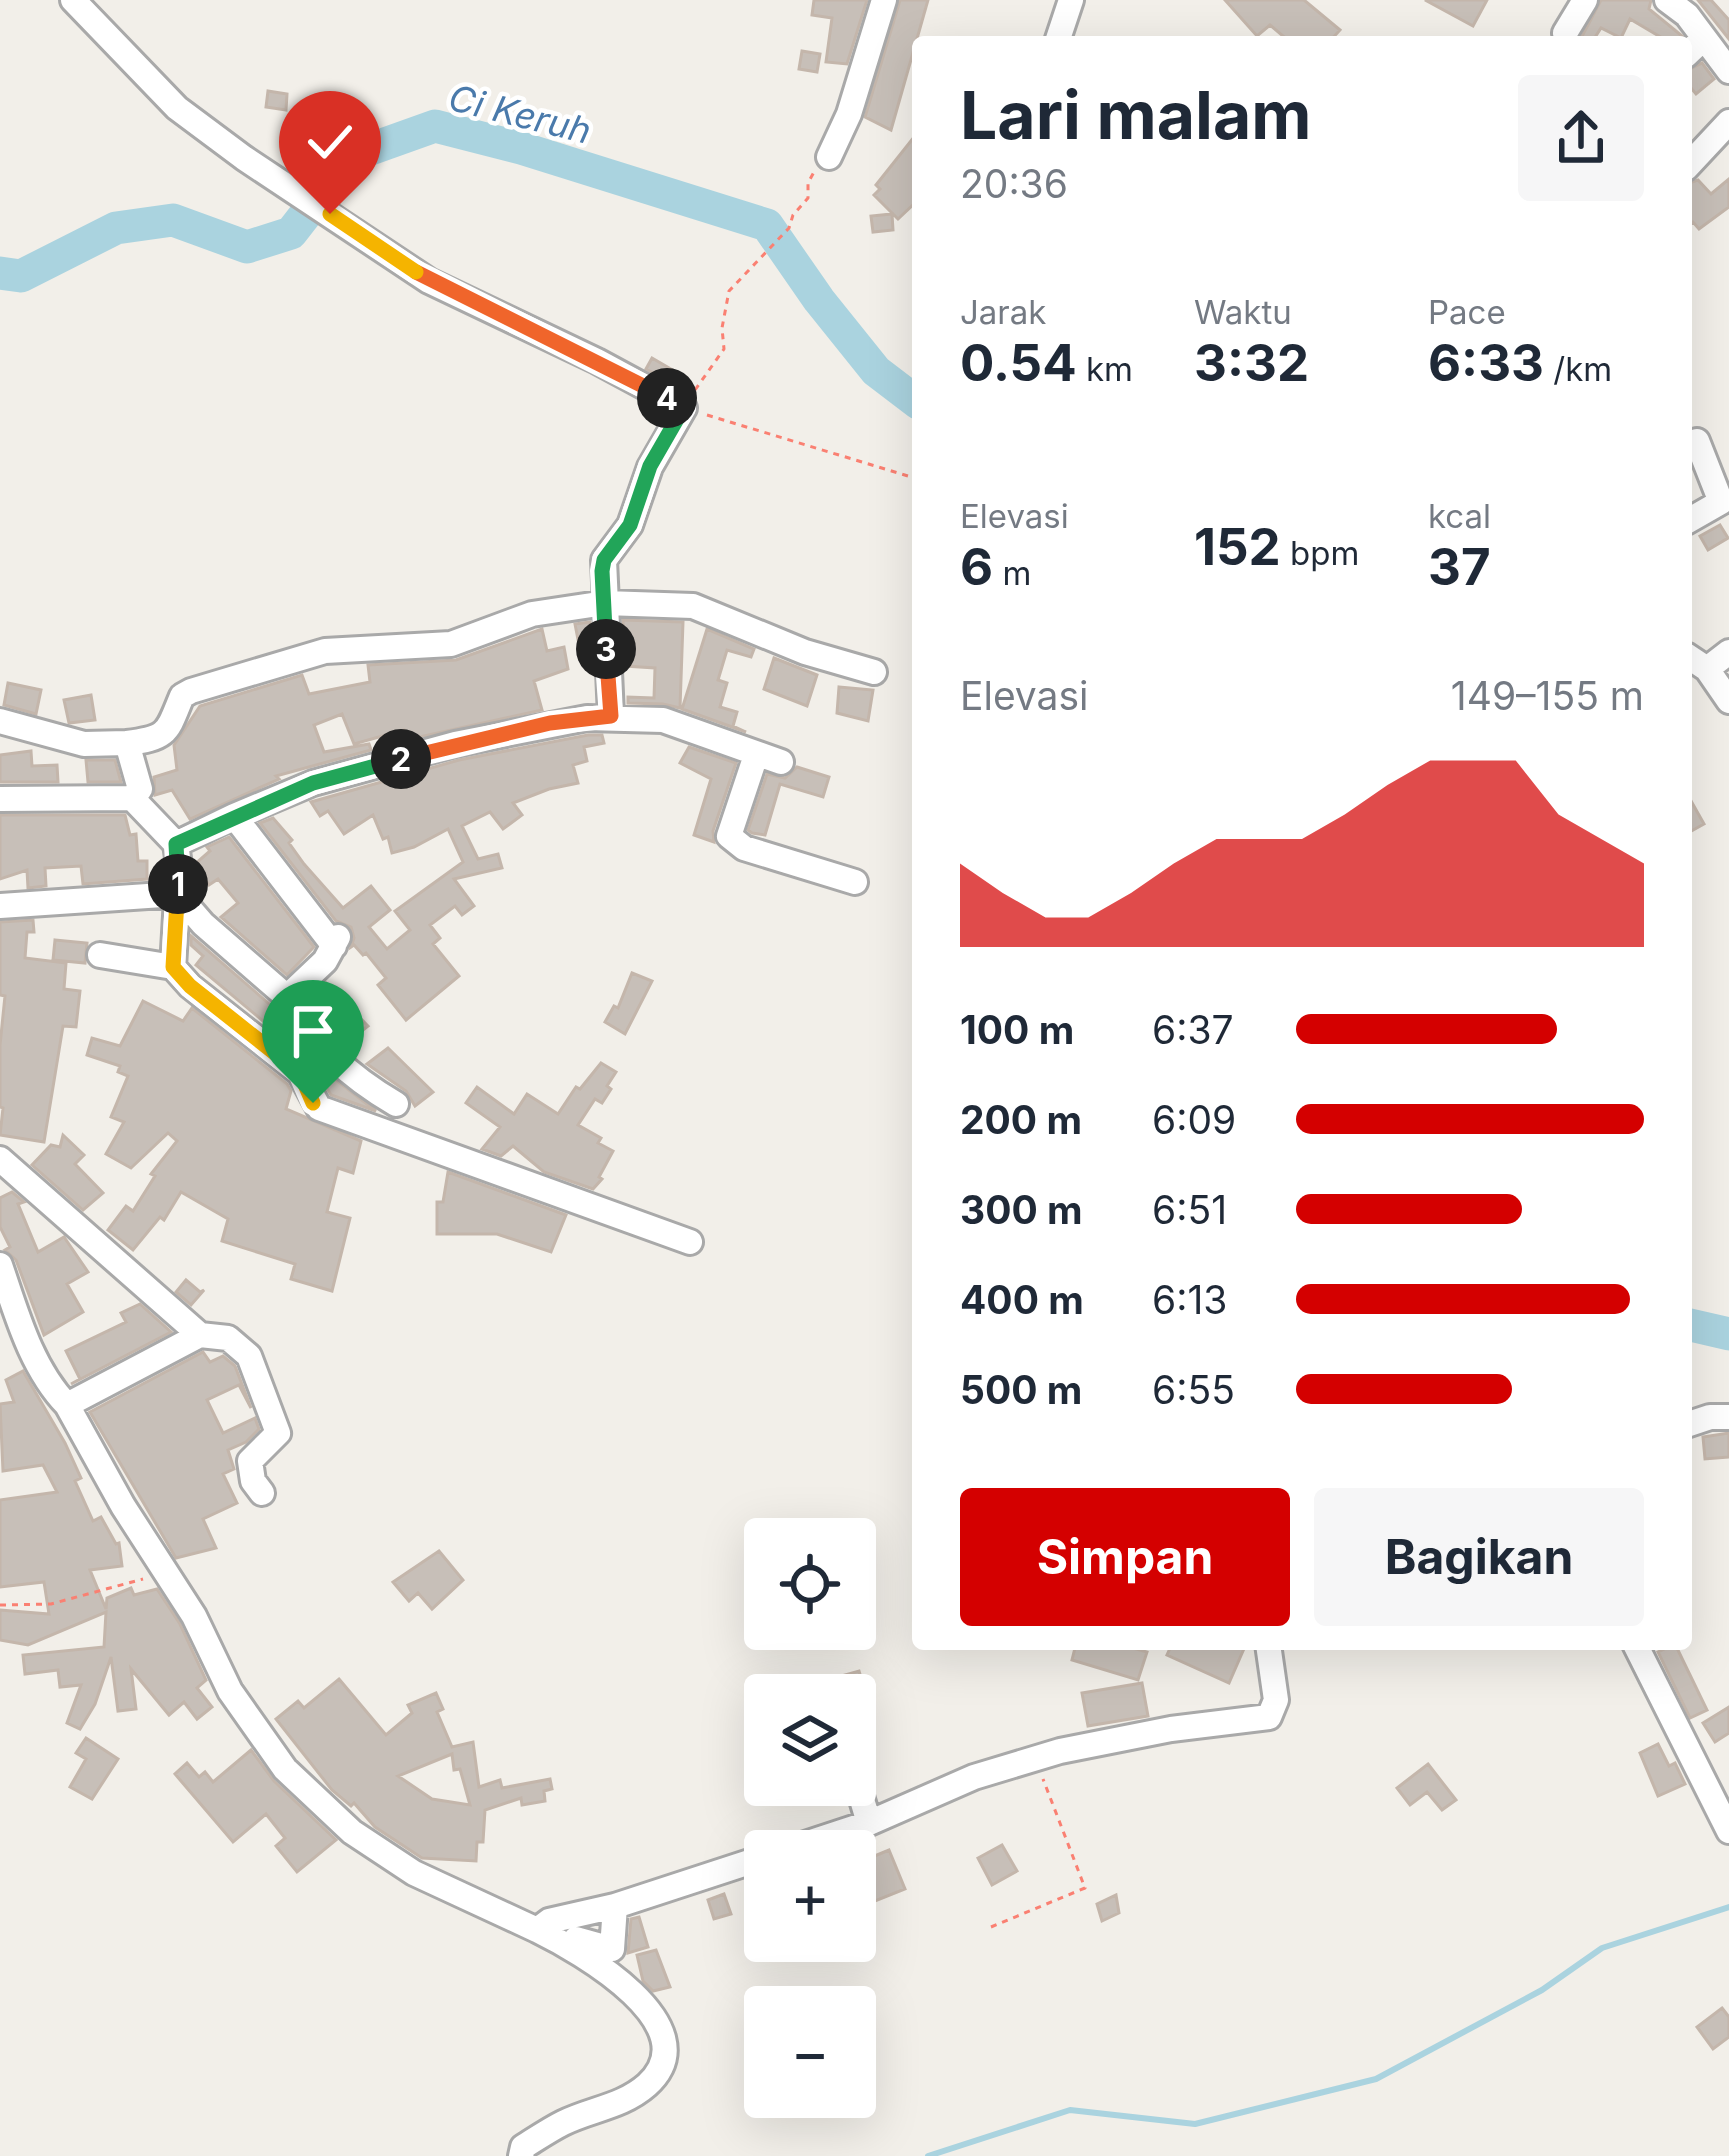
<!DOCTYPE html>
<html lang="id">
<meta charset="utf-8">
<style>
body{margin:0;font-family:Inter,sans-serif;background:#f6f6f7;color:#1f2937;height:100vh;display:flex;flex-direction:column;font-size:45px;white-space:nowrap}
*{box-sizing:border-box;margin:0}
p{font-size:39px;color:#747a83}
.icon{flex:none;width:66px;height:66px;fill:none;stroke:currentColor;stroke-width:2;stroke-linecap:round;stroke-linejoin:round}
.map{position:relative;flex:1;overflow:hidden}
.details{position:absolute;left:912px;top:36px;width:780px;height:1614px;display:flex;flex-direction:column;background:#fff;border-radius:12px;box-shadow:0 12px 48px #0002}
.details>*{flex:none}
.tools{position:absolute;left:744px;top:1518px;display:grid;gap:24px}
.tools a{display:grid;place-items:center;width:132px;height:132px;border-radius:12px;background:#fff;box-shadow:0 12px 48px #0002;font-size:60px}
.pin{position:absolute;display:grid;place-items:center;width:102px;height:102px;color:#fff;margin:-123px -51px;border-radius:50% 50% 50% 0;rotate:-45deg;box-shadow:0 0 12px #0007}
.pin .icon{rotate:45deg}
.km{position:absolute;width:60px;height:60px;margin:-30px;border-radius:50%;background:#222;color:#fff;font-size:33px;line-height:60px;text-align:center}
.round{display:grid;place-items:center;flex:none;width:126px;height:126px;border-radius:12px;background:#f6f6f7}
.headline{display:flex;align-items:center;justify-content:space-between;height:204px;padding:0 48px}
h1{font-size:66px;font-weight:700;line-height:90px}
.figures{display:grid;grid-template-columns:repeat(3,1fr);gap:18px;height:204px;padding:12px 48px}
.figures div{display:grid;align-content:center}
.figures b{font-size:51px;font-weight:700}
.figures small{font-size:33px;font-weight:400}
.figures p{font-size:33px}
.chart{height:336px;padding:24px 48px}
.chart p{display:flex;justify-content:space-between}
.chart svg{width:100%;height:216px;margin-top:12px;fill:#d40000;opacity:.7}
.primary-button{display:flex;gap:24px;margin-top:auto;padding:24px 48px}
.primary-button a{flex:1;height:138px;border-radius:12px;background:#d40000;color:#fff;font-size:48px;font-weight:700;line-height:138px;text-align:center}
.primary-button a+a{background:#f6f6f7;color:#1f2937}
ul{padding:0 48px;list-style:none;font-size:39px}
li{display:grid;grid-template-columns:192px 144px 1fr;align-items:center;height:90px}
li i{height:30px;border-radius:15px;background:#d40000}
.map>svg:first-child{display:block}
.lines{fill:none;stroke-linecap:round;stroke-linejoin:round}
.stream{stroke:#aad3df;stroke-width:6}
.river{stroke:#aad3df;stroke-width:33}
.building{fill:#c7bfb8;stroke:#c4b6ab;stroke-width:3;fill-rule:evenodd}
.minor-casing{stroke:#a9a9a9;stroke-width:30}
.path{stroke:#fa8072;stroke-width:3;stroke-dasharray:6 6;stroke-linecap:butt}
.minor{stroke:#fff;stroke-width:24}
.split-1-casing{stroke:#fff;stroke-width:24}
.split-2-casing{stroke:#fff;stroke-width:24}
.split-3-casing{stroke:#fff;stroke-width:24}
.split-4-casing{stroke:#fff;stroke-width:24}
.split-5-casing{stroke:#fff;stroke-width:24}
.split-6-casing{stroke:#fff;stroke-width:24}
.split-1{stroke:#f5b400;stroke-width:15}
.split-2{stroke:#22a559;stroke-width:15}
.split-3{stroke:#f0652b;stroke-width:15}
.split-4{stroke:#22a559;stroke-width:15}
.split-5{stroke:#f0652b;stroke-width:15}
.split-6{stroke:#f5b400;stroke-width:15}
.labels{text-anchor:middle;stroke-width:9;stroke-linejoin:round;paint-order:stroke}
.water-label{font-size:36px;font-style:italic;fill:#4a7aab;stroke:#fff}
</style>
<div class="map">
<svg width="1729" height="2156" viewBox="0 0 1729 2156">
<rect width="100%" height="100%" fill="#f2efe9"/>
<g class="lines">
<path class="stream" d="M928,2156L1070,2110L1195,2124L1376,2079L1542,1990L1602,1948L1729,1907"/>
<path class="river" d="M0,273L21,276L116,228L173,220L247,247L291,233L351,156L435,126L521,148L767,225L819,300L876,371L918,403
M1686,1324L1729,1334"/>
</g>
<path class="building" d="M814,0H867L847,64L826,62L832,18L812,15Z
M900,0H928L891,130L865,117Z
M1225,0H1304L1340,30L1329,42H1290L1270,25L1257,36Z
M1425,0H1487L1473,26Z
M1601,0H1651L1649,9L1682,36L1669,42L1630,19L1621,38L1601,28L1592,42H1579Z
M1698,0H1711L1729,20V39Z
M802,51L820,54L817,72L799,69Z
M1702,63L1714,79L1696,94L1686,82V71Z
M268,91L287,94L286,110L266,107Z
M918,132V200L898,219L874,195L880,189L876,185Z
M1729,179V207L1699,229L1693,222L1686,228V184L1698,180L1711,194Z
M892,214L893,230L873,232L871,216Z
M652,358L683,376L678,386L646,369Z
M1720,525L1728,538L1708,550L1700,536Z
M623,620L683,622L680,708L663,704L628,703V697L654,698L655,668L625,666Z
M590,622L592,653L581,655L575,624Z
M542,629L547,651L564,647L568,669L534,681L542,710L406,740L404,730L354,744L342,714L314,725L324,752L369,744L371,750L276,776L279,779L190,819L172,790L155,795L154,777L177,770L174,745L200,706L302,675L309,694L370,682L368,665L456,660Z
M707,629L754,649L751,657L727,650L718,680L727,683L720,707L737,712L733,726L746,732L682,709Z
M774,658L817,675L807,706L764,689Z
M8,683L41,690L36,714L4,705Z
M839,687L873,690L868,721L837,713Z
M91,695L95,720L69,723L64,700Z
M588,735H602L604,743L584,747L587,761L573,765L578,783L549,789L513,803L522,815L503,829L490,812L462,826L478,859L498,854L502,868L454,879L474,906L462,915L455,906L430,925L440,938L433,944L459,976L406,1020L378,985L386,978L366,953L363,955L354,945L351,947L354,938L351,927L336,921L260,823L273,818L292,840L289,843L304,864L343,908L371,886L390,910L369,927L387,949L410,930L395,911L463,862L448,829L414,847L392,853L388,837L383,839L373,815L344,834L328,811L320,816L311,802L459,760Z
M689,747L736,763L713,831L714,842L694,835L711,779L680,763Z
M31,751L32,766L57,765L58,782H0V755Z
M86,760H115L121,782H88Z
M797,767L829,777L823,797L780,784L765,835L752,833L748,830L767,774L785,778Z
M1686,792L1704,824L1686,834Z
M0,815H125L130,835L136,834L138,861H147V879L83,884L81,866L45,868L46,886L28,888L27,870L0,879Z
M229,837L314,947L287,975L221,917L238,903L218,879L209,885L195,864L210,851L207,847Z
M33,920L34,932H27L25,958L66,963L64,989L80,991L76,1027L63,1026L44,1142L0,1135L3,1108L0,1107V1045L5,996L0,995V922Z
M191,936L274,1008L323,1070L376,1111L331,1095L311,1061L196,965L203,956L191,945Z
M55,940L87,943L85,963L53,960Z
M632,973L652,981L625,1034L605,1022L614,1006L618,1008Z
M326,983L368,1026L349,1041L310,998Z
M143,1001L183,1021L192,1008L287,1084L291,1091L286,1109L361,1141L353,1173L338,1168L327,1212L350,1218L332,1291L291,1279L295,1264L222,1241L228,1219L181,1192L164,1220L160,1217L133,1250L108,1230L126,1206L133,1211L155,1176L151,1174L177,1141L168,1133L131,1168L106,1154L124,1122L111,1117L128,1076L118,1072L120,1066L87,1055L92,1038L120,1046Z
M388,1048L433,1092L415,1106L406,1091L367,1064Z
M601,1063L616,1072L607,1086L611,1089L602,1103L595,1099L578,1125L601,1138L598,1143L613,1151L599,1177L602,1179L593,1189L544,1172L513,1146L501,1156L482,1149L500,1127L466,1103L477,1087L514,1114L527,1094L558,1114L576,1087L580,1089Z
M63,1135L84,1155L75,1164L103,1193L83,1210L32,1165L51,1145L60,1147Z
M448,1172L566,1215L551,1252L497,1234H437V1202H443Z
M12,1192L24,1202L18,1204L38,1252L64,1237L88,1272L67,1284L83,1312L44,1335L16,1260L5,1250L10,1247L0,1227V1198Z
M186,1280L200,1292L204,1290L191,1305L176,1292Z
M140,1304L171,1332L71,1384L80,1379L66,1351L126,1322L121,1313Z
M203,1352L210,1362L223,1356L235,1366L251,1408L239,1385L207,1400L223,1433L255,1418L259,1429L246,1442L228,1450L234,1469L223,1474L237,1503L203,1519L216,1548L176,1558L90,1412Z
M23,1371L65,1443L81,1478L75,1481L93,1521L101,1517L116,1544L119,1543L122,1566L90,1570L106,1609L107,1598L131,1588L134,1595L157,1589L180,1624L206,1680L197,1688L212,1707L197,1719L184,1702L169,1715L131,1669L136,1709L118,1711L111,1657L95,1704L80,1729L67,1723L81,1685L60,1687L58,1670L25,1674L23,1655L104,1647L106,1612L28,1645L0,1640V1610L49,1614L44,1582L0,1587V1500L57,1492L43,1465L3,1471L0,1404L14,1402L6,1380Z
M1729,1433V1457L1705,1459L1703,1437Z
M439,1551L463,1580L432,1609L418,1593L409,1601L393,1582Z
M1076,1644H1119L1147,1652L1138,1680L1072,1660Z
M1172,1644H1246L1229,1683L1167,1655Z
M1675,1644L1707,1710L1690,1718L1658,1652Z
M859,1671L874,1722L855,1727V1695H839L834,1678Z
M339,1679L386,1735L412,1713L408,1705L436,1693L443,1709L437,1712L452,1747L473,1742L479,1787L500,1780L502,1788L550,1779L552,1789L544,1791L545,1801L522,1805L521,1798L485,1810L483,1842H477L476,1861L422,1858L375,1827L354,1803L351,1806L332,1790L276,1719L298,1701L304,1708ZM452,1754L454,1770L460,1769L470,1805L432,1799L398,1776Z
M1142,1683L1148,1716L1088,1726L1082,1693Z
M1729,1707V1733L1715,1742L1703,1723Z
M86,1738L118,1759L92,1799L70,1787L86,1759L76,1753Z
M1658,1744L1669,1766L1675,1763L1685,1784L1658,1796L1640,1753Z
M251,1750L274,1781L336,1840L297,1872L276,1846L285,1838L266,1814L233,1842L175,1774L187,1763L199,1777L205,1772L213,1782Z
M1428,1764L1456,1800L1442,1810L1427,1792L1410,1805L1397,1788Z
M1002,1845L1017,1871L992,1885L978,1858Z
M889,1850L905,1889L855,1909V1864Z
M724,1894L731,1914L714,1919L708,1900Z
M1116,1895L1119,1913L1102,1921L1097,1904Z
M639,1917L648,1947L628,1953L631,1919Z
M656,1950L670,1987L653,1991L643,1981L637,1955Z
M1722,2008L1729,2017V2037L1713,2049L1697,2027Z"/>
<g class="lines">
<defs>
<path id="minor" d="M73,0L177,108L244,158L429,281L597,361L684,408L650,467L630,525L604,560L611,716
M1667,0L1687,15L1729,71
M1565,33L1585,0
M1057,42L1071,0
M1686,55L1704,38
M829,157L849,114L884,0
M1686,168L1729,122
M1686,522L1721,502L1697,441
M1686,655L1707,669L1729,701
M1707,669L1729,652
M0,721L84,744L127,743L140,789L132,798
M127,743C169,738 167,732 182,696L191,691L325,651L451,644L532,614L605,603L693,606L805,652L874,672
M756,755L729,836L744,848L855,882
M0,799L132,798L176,844L179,865L173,967
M234,816L313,783L455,744L587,718L663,720L781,762
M176,844L234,816L334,946
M0,906L177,894L203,924L287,997L325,961L338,937
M100,955L173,967L190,986L300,1073L319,1108L690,1242
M287,997C315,1045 348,1076 396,1104
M0,1159L200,1335L228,1338L249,1356L278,1433L250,1461L253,1481L262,1493
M0,1265C16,1312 31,1368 67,1405L123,1506L194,1616L230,1691L285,1769L352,1832L414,1873L537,1930L549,1921L615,1906L765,1857
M67,1405L200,1335
M1686,1425L1710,1417H1729
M1635,1644L1729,1831
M855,1776L869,1823
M784,1851L869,1823L974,1777L1060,1751L1171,1729L1269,1717L1276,1700L1268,1644
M576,1939L612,1949L615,1906
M521,2156L523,2147C536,2139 549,2130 563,2123C591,2109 622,2107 647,2085C712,2026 580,1951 537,1930"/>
</defs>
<use href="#minor" class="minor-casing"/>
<path class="path" d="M695,390L724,349L722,328L729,291L789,228L793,215L808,198V183L814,172
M707,415L918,479
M0,1605L51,1604L143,1579
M991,1927L1085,1888L1043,1779"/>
<use href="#minor" class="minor"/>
</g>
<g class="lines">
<defs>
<path id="split-1" d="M178,884L173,967L190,986L300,1073L313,1103"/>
<path id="split-2" d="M178,884L176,844L313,783L401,759"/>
<path id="split-3" d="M401,759L550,723L611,716L606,649"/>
<path id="split-4" d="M606,649L602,571L604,560L630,525L650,466L684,407L667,398"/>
<path id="split-5" d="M416,272L667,398"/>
<path id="split-6" d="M330,214L416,272"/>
</defs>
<use href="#split-1" class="split-1-casing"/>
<use href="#split-2" class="split-2-casing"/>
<use href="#split-3" class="split-3-casing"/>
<use href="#split-4" class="split-4-casing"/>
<use href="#split-5" class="split-5-casing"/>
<use href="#split-6" class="split-6-casing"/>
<use href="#split-1" class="split-1"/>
<use href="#split-2" class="split-2"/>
<use href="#split-3" class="split-3"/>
<use href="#split-4" class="split-4"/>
<use href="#split-5" class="split-5"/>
<use href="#split-6" class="split-6"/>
</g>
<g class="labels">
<g class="water-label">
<text transform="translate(520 114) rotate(14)" y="13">Ci Keruh</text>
</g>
</g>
</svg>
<div class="tools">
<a><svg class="icon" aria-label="locate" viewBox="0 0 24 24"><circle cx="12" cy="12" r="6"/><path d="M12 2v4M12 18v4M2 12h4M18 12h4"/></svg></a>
<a><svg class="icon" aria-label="layers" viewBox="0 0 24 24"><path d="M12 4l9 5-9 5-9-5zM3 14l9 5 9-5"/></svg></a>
<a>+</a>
<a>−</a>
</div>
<div class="pin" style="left:313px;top:1103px;background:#1e9e55"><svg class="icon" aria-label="arrive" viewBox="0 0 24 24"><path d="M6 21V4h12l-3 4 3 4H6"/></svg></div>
<div class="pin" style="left:330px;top:214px;background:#d93025"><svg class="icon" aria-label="check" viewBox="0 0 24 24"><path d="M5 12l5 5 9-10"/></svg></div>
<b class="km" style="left:178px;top:884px">1</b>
<b class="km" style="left:401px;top:759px">2</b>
<b class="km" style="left:606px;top:649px">3</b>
<b class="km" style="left:667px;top:398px">4</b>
<section class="details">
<div class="headline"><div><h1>Lari malam</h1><p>20:36</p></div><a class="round"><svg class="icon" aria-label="share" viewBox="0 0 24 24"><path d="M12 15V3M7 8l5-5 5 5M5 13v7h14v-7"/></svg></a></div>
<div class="figures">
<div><p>Jarak</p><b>0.54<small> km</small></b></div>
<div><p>Waktu</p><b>3:32</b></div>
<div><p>Pace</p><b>6:33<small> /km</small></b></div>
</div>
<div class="figures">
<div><p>Elevasi</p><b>6<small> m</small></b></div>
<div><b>152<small> bpm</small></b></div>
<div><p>kcal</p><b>37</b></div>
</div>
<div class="chart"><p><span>Elevasi</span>149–155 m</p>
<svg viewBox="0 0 160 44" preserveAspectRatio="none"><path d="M0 44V27L10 33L20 38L30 38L40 33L50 27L60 22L70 22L80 22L90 17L100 11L110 6L120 6L130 6L140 17L150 22L160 27V44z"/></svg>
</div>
<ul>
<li><b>100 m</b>6:37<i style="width:75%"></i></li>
<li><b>200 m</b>6:09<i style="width:100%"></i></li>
<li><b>300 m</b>6:51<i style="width:65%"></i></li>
<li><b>400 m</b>6:13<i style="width:96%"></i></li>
<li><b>500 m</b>6:55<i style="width:62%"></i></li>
</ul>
<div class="primary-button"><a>Simpan</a><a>Bagikan</a></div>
</section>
</div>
